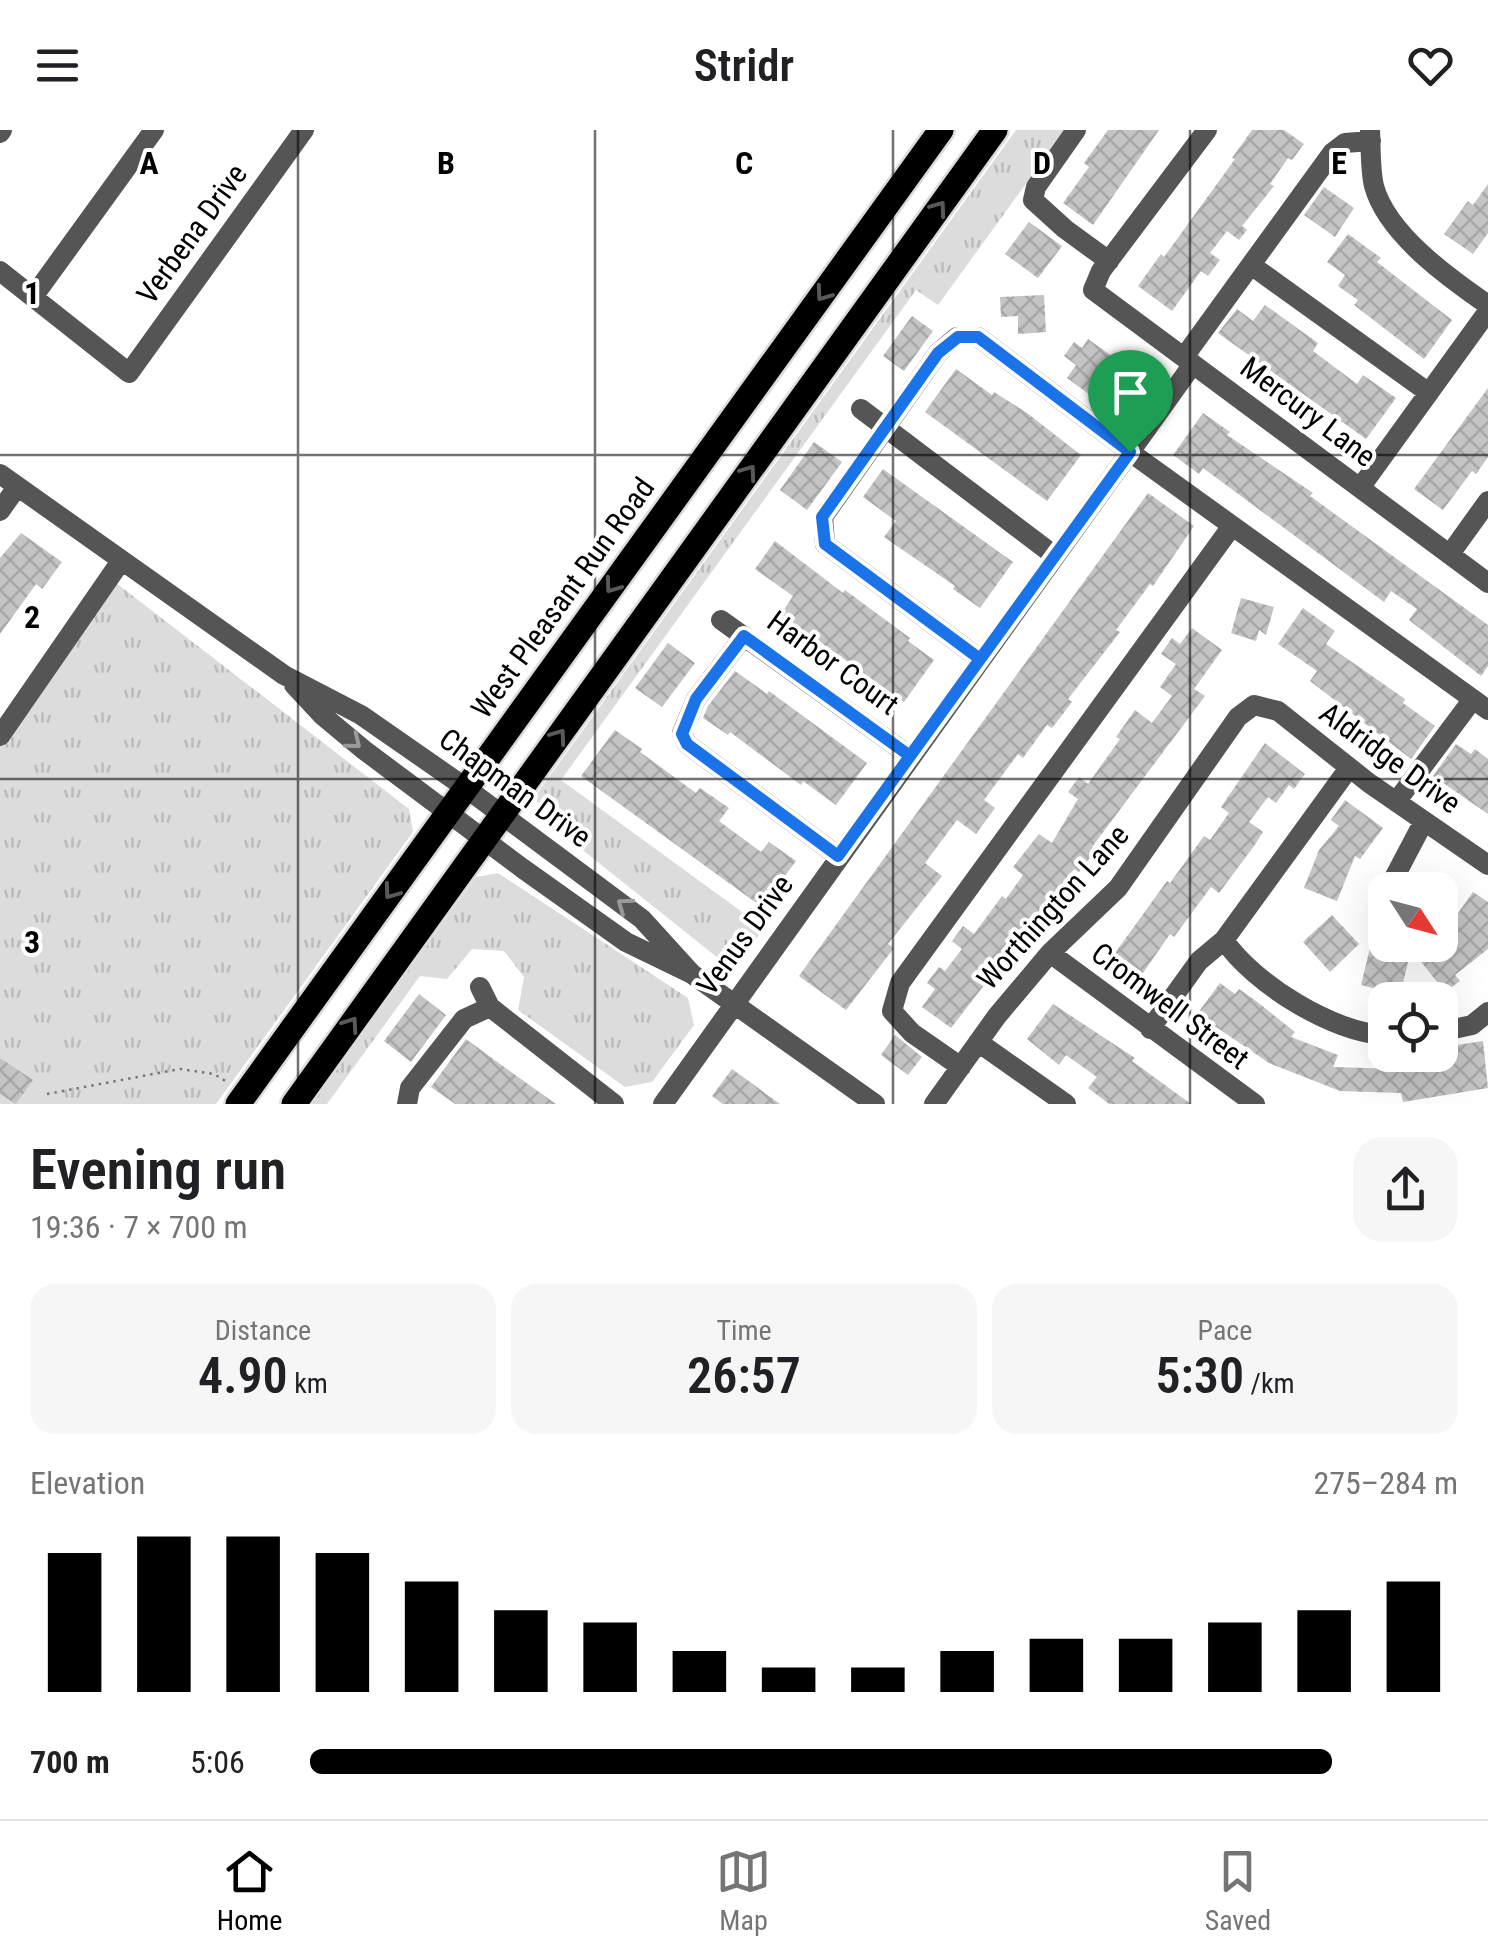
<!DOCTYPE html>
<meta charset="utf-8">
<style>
body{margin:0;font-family:"Roboto Condensed",sans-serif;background:#f6f6f6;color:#202124;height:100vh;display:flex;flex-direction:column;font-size:38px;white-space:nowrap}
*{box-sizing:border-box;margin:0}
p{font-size:32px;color:#757577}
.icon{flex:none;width:55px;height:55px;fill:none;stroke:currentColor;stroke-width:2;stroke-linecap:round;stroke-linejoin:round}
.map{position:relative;height:974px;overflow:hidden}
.drawer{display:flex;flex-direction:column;background:#fff;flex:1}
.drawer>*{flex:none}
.needle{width:65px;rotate:126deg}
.fabs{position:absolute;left:1368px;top:742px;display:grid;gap:20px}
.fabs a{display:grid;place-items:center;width:90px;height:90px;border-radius:20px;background:#fff;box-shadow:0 10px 40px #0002;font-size:50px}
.pin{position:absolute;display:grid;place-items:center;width:85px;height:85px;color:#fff;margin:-102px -42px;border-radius:50% 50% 50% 0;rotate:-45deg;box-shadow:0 0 10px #0007}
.pin .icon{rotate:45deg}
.round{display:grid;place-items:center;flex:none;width:105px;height:105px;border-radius:30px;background:#f6f6f6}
.headline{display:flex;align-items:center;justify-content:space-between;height:170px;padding:0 30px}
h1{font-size:55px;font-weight:600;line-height:75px}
.stats{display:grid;grid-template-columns:repeat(3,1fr);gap:15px;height:170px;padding:10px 30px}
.stats div{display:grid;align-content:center;border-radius:25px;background:#f6f6f6;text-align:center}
.stats b{font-size:50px;font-weight:600}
.stats small{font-size:28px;font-weight:400}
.stats p{font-size:28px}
.chart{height:280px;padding:20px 30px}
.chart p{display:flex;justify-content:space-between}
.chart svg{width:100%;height:180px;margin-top:10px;stroke:#000;stroke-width:6}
ul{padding:0 30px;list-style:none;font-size:32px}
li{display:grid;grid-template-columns:160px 120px 1fr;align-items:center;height:75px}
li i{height:25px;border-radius:12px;background:#000}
header{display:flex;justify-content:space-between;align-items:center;height:130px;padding:0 30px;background:#fff;font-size:45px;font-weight:600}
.tabs{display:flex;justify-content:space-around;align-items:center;height:140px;border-top:2px solid #e0e0e0;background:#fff;font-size:28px;color:#757577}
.tabs a{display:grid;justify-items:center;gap:5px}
.tabs .on{color:#000}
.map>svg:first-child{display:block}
.grass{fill:url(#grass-tufts)}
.building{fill:url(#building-cross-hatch)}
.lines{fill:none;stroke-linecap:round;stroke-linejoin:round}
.major-casing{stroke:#dbdbdb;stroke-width:30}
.path{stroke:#777;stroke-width:2.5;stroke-dasharray:2.5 5;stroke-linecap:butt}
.minor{stroke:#555;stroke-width:20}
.major{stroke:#000;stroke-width:25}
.oneway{stroke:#595959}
.oneway2{stroke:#999}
.route-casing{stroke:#fff;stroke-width:20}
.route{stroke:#1a73e8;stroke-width:12}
.grid{fill:none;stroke:#000;stroke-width:2.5;stroke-opacity:0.55}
.labels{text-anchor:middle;stroke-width:8;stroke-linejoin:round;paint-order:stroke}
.street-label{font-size:30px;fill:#000;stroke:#fff}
.grid-label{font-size:32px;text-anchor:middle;font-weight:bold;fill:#000;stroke:#fff;stroke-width:8;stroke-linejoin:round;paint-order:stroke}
</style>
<header><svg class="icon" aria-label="menu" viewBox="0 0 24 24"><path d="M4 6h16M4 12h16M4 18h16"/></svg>Stridr<svg class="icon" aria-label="heart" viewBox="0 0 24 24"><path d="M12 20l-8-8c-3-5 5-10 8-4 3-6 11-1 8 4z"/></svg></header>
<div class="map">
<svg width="1488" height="974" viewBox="0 0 1488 974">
<defs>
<pattern id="grass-tufts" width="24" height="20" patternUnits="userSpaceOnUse" patternTransform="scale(2.5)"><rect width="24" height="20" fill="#dcdcdc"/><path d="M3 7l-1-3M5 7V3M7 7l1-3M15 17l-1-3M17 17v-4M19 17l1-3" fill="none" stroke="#bbb"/></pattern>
<pattern id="building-cross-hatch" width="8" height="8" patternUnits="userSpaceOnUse" patternTransform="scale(2.5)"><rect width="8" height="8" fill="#c4c4c4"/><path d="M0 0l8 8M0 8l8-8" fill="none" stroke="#a7a7a7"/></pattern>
</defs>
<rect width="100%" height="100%" fill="#fff"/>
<path class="grass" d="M1016,0H1065L938,175L916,160L561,650L764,798L745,824L718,828L540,686L536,665Z
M111,449L409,679L413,702L216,974H0V602Z
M498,743L688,868L694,895L652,952L625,957L518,880L524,847L504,821L472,819L447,849L420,846L327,974H312L476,747Z"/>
<path class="building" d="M1108,0H1159L1093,95L1063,73L1089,37L1084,33Z
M1252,0H1284L1304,14L1292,30L1288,28L1270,54L1274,56L1242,96L1247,100L1239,110L1227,101L1210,123L1220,130L1208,146L1201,141L1172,181L1138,156L1161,124L1164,127L1235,29L1232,28Z
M1488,54V103L1473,124L1444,104L1468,71L1473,75Z
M1324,57L1354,78L1335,107L1304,85Z
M1029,92L1062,116L1038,148L1005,124Z
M1348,104L1381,128L1377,132L1452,190L1424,229L1354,175L1358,170L1338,156L1345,145L1327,132Z
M1044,165L1046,202L1018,204V186L1001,187L1000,167Z
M1265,175L1318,213L1313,221L1357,254L1363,245L1396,268L1366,309L1218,203L1237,179L1253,191Z
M912,186L933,201L904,241L883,226Z
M1088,209L1151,254L1133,278L1114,264L1105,276L1067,248L1076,235L1064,226L1074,212L1082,218Z
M956,239L992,265L994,262L1027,283L1081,325L1047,371L925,282Z
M1488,258V327L1476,344L1472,341L1443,380L1414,359Z
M1203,283L1230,302L1227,305L1313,363L1310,366L1488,495V536L1481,546L1409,490L1417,479L1391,461L1384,472L1203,338L1199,344L1173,325Z
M814,312L842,332L807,380L780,360Z
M883,339L1013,432L980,478L953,459L955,456L884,407L896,391L863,367Z
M1148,363L1194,396L1153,456L1150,454L1116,500L1120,502L1068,569L1072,572L1052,598L1047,595L1023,628L1018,624L984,670L995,678L976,704L957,690L925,733L942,746L888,814L894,818L846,880L799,846Z
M21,403L62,432L42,459L36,454L0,504V428Z
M775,411L843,463L845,460L910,508L908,511L934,530L904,572L781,484L793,466L755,439Z
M1241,468L1274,477L1266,505L1259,500L1256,511L1231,503Z
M1303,478L1335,501L1326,514L1405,569L1403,573L1435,596L1411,629L1310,551L1317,541L1278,514Z
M1192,498L1222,520L1194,559L1205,566L1092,717L1096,720L1079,742L1074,739L1040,786L1034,782L1003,825L1006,827L951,898L922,877L935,859L927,853L939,837L945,841L962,819L952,811L963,796L974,804L1002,766L1006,769L1023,745L1013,737L1039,704L1052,713L1078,669L1068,662L1079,647L1088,654L1120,609L1116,607L1135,580L1152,593L1172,566L1160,557L1176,534L1161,524L1172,508L1180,514Z
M668,513L695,533L662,577L635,558Z
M735,541L767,564L769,561L867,633L836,675L803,651L801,655L730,602L728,605L703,588L708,576Z
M615,600L642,619L640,622L696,663L700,658L729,678L719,691L761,722L769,712L796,731L762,777L581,646Z
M1265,613L1305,644L1294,659L1289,655L1276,673L1268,667L1249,692L1263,702L1254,716L1219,763L1211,757L1174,807L1170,804L1143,843L1115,823L1167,751L1170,753L1204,706L1210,710L1229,683L1221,677Z
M1456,614L1471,624L1475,619L1488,629V684L1433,646Z
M1345,670L1383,698L1360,729L1355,726L1337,771L1304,758L1319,720L1339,696L1331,690Z
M1473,762L1488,772V819L1455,845L1460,851L1445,862L1418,828L1434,815H1440V811L1457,798L1451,793Z
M1332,785L1359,814L1330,842L1303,812Z
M1370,818L1409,828L1399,870H1379L1381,860L1361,855Z
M1220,853L1235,864L1239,859L1256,871L1295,902L1291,907L1338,925L1333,937L1398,939L1396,925H1417L1419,934L1453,929L1451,916L1483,911L1488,958L1403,972L1401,963L1340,961L1269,933L1197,884Z
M419,864L446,885L411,932L384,911Z
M1053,874L1135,928L1132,931L1191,974H1109L1088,958L1097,947L1066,925L1059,935L1027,909Z
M895,905L922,927L908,945L881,925Z
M466,909L500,934L556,974H455L431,957Z
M0,928L33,950L16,974L0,964Z
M732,939L780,974H723L712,966Z"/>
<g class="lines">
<defs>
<path id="major" d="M238,974L941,0
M294,974L995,0"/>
</defs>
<use href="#major" class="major-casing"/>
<path class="path" d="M47,964L180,939L214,944L227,952"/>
<path class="minor" d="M1076,0L1036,57L1033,70L1065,99L1109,131
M1207,0L1101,141L1093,160L1488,453
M1370,0C1371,18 1370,39 1374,56C1387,104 1449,148 1488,175
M0,3L2,0
M1251,135L1429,263
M0,141L129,243L304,0
M33,167L154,0
M1184,227L1332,23L1345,13L1371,11
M861,279L1055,426
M0,344L284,545L361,585L466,658L642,789L692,844
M1360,358L1488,181
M0,381L17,357
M1450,424L1488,371
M721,490L910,626
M744,506L696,569L682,603L687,614L838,726
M980,529L825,414L823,387L938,223L957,207H978L1130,322L1488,580
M294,555L322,585L364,620L522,738L626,812L692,844L875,974
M0,606L121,431
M1396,672L1473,569
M1395,760L1394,748L1424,691
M1224,810C1253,853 1333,903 1385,905
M1050,823L1255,974
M480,857L490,877L614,974
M1150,899L1199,831L1224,810L1349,638
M1440,902L1472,895L1488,882
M978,912L1066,974
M961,937L912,903L892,881L900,853L1232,396
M407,974L410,958L464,889L490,877
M663,974L1193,234
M934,974L997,886L1050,823L1118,758L1238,587L1254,575L1278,581L1369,653L1488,735"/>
<use href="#major" class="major"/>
</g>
<defs><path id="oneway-chevron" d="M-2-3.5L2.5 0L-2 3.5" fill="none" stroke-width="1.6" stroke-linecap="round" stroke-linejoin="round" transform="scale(2.5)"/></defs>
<g class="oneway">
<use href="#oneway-chevron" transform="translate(939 78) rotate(-54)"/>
<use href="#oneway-chevron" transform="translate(823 164) rotate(126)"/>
<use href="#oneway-chevron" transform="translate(749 342) rotate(-54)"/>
<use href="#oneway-chevron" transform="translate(612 456) rotate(126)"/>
<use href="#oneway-chevron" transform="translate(559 606) rotate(-54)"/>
<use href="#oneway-chevron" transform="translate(391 762) rotate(126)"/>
<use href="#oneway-chevron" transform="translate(351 894) rotate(-55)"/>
</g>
<g class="oneway2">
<use href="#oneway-chevron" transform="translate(354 612) rotate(39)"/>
<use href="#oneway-chevron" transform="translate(624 775) rotate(-144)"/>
</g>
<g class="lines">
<defs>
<path id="route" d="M1130,322L910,626L744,506L696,569L682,604L687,614L838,726L980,529L825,414L822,387L938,223L958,207H978L1130,322"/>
</defs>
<use href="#route" class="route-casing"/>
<use href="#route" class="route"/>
</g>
<path class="grid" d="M298,0V974M595,0V974M893,0V974M1190,0V974M0,325H1488M0,649H1488"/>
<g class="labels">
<g class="street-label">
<text transform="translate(192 104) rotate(-54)" y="10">Verbena Drive</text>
<text transform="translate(1308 282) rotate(37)" y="10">Mercury Lane</text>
<text transform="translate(563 468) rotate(-54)" y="10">West Pleasant Run Road</text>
<text transform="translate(833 533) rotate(36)" y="10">Harbor Court</text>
<text transform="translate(1390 628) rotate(36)" y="10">Aldridge Drive</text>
<text transform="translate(515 658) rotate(36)" y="10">Chapman Drive</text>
<text transform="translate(1053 777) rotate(-48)" y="10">Worthington Lane</text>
<text transform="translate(745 805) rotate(-54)" y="10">Venus Drive</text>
<text transform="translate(1170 876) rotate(37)" y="10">Cromwell Street</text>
</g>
</g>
<g class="grid-label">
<text x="149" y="44">A</text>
<text x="446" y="44">B</text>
<text x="744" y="44">C</text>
<text x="1042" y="44">D</text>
<text x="1339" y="44">E</text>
<text x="32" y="174">1</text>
<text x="32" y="498">2</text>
<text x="32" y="823">3</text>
</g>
</svg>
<div class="fabs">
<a><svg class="needle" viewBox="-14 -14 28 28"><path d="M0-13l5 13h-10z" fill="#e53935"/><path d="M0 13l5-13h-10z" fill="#757577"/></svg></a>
<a><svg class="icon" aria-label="locate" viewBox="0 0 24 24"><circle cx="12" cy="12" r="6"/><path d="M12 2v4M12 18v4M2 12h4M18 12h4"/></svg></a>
</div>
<div class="pin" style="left:1130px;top:322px;background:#1e9e55"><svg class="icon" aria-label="arrive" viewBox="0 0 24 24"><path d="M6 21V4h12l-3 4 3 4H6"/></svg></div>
</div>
<section class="drawer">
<div class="headline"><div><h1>Evening run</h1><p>19:36 · 7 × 700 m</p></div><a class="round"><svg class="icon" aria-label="share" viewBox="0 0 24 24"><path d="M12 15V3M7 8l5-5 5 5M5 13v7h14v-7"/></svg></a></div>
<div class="stats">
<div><p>Distance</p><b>4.90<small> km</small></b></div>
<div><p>Time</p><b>26:57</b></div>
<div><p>Pace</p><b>5:30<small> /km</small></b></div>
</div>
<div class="chart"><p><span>Elevation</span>275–284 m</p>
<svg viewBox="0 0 160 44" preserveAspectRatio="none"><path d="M5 44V10M15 44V6M25 44V6M35 44V10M45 44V17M55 44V24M65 44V27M75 44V34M85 44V38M95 44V38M105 44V34M115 44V31M125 44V31M135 44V27M145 44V24M155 44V17"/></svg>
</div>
<ul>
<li><b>700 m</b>5:06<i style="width:89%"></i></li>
</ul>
</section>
<nav class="tabs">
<a class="on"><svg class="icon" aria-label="home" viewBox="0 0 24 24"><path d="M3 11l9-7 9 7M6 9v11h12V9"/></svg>Home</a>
<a><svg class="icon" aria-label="map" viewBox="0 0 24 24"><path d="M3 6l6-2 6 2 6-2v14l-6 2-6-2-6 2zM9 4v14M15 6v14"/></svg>Map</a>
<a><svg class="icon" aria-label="saved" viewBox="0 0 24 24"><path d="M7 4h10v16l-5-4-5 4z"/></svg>Saved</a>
</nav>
